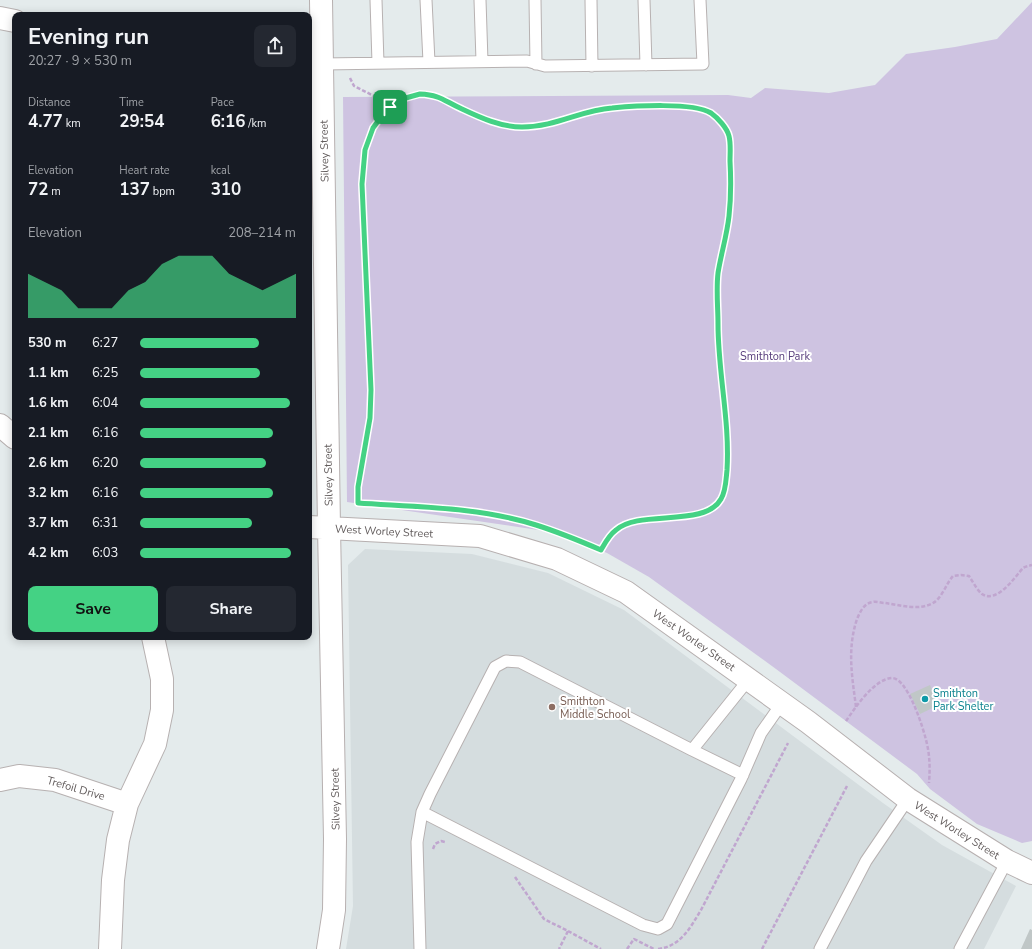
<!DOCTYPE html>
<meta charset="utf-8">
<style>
body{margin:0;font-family:"Nunito Sans",sans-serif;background:#242831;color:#f1f3f6;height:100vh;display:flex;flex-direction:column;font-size:15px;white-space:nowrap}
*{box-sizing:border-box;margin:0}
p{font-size:13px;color:#9ea1a6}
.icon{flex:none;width:22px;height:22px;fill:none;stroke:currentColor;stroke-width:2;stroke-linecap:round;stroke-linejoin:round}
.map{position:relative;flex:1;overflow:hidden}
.details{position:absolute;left:12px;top:12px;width:300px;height:628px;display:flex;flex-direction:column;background:#171b24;border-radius:8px;box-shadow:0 2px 10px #0003}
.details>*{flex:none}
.pin{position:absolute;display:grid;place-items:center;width:34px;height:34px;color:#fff;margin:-17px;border-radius:8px;box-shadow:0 2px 6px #0006}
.round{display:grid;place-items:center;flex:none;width:42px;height:42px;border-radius:8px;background:#242831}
.headline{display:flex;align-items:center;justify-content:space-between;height:68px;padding:0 16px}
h1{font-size:22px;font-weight:700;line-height:30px}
.metrics{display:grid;grid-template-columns:repeat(3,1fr);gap:6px;height:68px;padding:4px 16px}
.metrics div{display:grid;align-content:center}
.metrics b{font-size:17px;font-weight:700}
.metrics small{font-size:11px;font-weight:400}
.metrics p{font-size:11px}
.chart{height:112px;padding:8px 16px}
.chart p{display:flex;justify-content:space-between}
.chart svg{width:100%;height:72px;margin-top:4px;fill:#44d284;opacity:.7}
.cta{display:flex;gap:8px;margin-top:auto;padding:8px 16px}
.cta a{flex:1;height:46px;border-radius:8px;background:#44d284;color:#111;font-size:16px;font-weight:700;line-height:46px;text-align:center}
.cta a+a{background:#242831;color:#f1f3f6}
ul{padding:0 16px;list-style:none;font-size:13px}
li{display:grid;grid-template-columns:64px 48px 1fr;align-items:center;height:30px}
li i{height:10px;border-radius:5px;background:#44d284}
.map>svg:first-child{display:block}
.education{fill:#d5dddf}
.green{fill:#cec3e1}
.building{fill:#c0c7c7}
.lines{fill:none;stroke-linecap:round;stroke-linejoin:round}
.lane-casing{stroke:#b7b1b1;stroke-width:13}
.street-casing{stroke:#b7b1b1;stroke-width:24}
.secondary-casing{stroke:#b7b0b0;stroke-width:24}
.path{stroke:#c0a6cf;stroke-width:2.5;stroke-dasharray:4 2;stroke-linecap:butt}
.lane{stroke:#fff;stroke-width:11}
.street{stroke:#fff;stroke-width:22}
.secondary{stroke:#fff;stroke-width:22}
.route-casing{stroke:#fff;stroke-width:8}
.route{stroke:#44d284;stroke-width:5}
.culture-dot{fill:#0f9aa8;stroke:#fff;stroke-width:1.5}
.education-dot{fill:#8d6e63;stroke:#fff;stroke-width:1.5}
.labels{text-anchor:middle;stroke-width:4;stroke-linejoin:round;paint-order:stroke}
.street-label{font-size:11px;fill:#625c5c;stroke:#fff}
.park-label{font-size:11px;fill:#593f7d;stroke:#fff}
.culture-label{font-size:11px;fill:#0d838f;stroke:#fff;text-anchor:start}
.education-label{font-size:11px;fill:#785e54;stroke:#fff;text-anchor:start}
</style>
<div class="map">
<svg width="1032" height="949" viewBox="0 0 1032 949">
<rect width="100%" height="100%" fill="#e4ebec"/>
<path class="education" d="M365,549L472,554L548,573L624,610L883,803L942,845L1016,886L984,949H346L353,906L348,565Z"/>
<path class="green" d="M1032,2V841L1022,843L977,824L930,789L917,774L776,669L649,577L607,553L559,533L347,502L343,97L728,95L751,98L765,88L829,93L875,85L906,54L955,47L997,39Z"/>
<path class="building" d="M930,685L939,705L920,714L910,694Z
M1030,929L1032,930V949H1021Z"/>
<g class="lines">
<defs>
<path id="lane" d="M376,0L378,63
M426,0L429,62
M480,0L482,61
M535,0L536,64
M591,0L592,66
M644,0L646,65
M323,64L527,61L545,66L703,64L700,0
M749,679L692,750L520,662L506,661L495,667L430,794L422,812L643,925L658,929L667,924L741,779L761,733L782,703
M692,750L743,775
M420,949L417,842L422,812
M820,949L866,861L908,799
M960,949L1007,861"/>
<path id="street" d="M0,18L15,21
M0,780L19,776L55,780L127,804
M110,949L113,880L118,840L127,804L155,744L162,710V679L153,637"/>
<path id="secondary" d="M321,0L329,528L335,839L334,910L328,949
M0,425L15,438
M309,527L480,536L557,559L626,592L808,722L908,799L1007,861L1032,873"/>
</defs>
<use href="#lane" class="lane-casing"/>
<use href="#street" class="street-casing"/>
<use href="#secondary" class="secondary-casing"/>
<path class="path" d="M350,78L354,86L378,98L390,107
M420,94H433L445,99L461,109L497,124L519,127H538L556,123L609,108L676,106L698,108L711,113L722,123L729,135L731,176L729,216L718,275V340L728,452L726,484L721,499L713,507L700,514L628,523L616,529L609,537L601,550C580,541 558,532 536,525C479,507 417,507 358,503V487L370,418L371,390L362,183L365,150L373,127L385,111L390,107L402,99Z
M856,707C852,676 847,649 857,619C860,612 864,603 873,602C876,601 881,603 885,603C900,605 919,611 933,603C942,598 946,584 953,576L961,575L969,576C973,582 977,590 982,594C997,604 1015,577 1023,568C1026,566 1029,566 1032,565
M846,721C855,708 874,679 892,678C908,678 924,730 927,744C930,757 930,770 929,783
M433,849L435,844L441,841L445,842
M515,877L544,919L568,931L559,949
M568,931L601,949
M627,949L634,939L654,949
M658,949C681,946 690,928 701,910L788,743
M762,949L847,786"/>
<use href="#lane" class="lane"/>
<use href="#street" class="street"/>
<use href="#secondary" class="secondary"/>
</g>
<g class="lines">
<defs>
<path id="route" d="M420,94C441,95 444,101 462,109C481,118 501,127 522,127C556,127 581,110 612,108C634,106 693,102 711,113C718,118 727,128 729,136C731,144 730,153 730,161C731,179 731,198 729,216C727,235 721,254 718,273C716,290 718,307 718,324C718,373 730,421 727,470C726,479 726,491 721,499C705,528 639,509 616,530C609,535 605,543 601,550C580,541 558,532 536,525C479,507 417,507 358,503V487L370,418L371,390L362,184L365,150L373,128L386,110L390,107L402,99Z"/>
</defs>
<use href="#route" class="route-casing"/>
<use href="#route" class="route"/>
</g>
<circle class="culture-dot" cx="925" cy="699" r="4"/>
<circle class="education-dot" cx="552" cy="707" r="4"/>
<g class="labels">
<g class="street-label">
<text transform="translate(324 151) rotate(-91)" y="4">Silvey Street</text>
<text transform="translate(328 475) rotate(-91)" y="4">Silvey Street</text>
<text transform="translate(384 531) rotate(3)" y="4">West Worley Street</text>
<text transform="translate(694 640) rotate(35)" y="4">West Worley Street</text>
<text transform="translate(76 788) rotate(16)" y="4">Trefoil Drive</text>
<text transform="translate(335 799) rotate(-91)" y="4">Silvey Street</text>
<text transform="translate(957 830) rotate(32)" y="4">West Worley Street</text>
</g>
<g class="park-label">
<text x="775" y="360">Smithton Park</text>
</g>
<g class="culture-label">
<text x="933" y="697">Smithton<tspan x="933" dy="13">Park Shelter</tspan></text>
</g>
<g class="education-label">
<text x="560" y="705">Smithton<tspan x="560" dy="13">Middle School</tspan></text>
</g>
</g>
</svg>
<div class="pin" style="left:390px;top:107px;background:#1e9e55"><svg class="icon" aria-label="arrive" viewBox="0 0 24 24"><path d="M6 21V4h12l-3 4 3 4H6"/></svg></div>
<section class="details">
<div class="headline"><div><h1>Evening run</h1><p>20:27 · 9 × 530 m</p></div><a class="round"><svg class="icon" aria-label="share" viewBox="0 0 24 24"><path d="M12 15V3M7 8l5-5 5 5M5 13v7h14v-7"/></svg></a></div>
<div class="metrics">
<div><p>Distance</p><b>4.77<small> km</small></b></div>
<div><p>Time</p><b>29:54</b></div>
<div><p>Pace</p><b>6:16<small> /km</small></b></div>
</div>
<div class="metrics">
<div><p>Elevation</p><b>72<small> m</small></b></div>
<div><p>Heart rate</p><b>137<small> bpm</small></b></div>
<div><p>kcal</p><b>310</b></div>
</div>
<div class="chart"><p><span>Elevation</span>208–214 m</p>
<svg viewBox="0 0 160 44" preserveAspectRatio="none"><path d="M0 44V17L10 22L20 27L30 38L40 38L50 38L60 27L70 22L80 11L90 6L100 6L110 6L120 17L130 22L140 27L150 22L160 17V44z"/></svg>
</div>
<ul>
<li><b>530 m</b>6:27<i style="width:76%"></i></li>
<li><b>1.1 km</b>6:25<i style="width:77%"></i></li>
<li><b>1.6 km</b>6:04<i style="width:96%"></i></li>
<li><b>2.1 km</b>6:16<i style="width:85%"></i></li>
<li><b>2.6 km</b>6:20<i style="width:81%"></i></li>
<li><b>3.2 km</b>6:16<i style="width:85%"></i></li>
<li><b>3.7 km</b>6:31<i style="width:72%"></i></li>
<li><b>4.2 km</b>6:03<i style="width:97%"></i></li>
</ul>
<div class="cta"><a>Save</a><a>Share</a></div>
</section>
</div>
